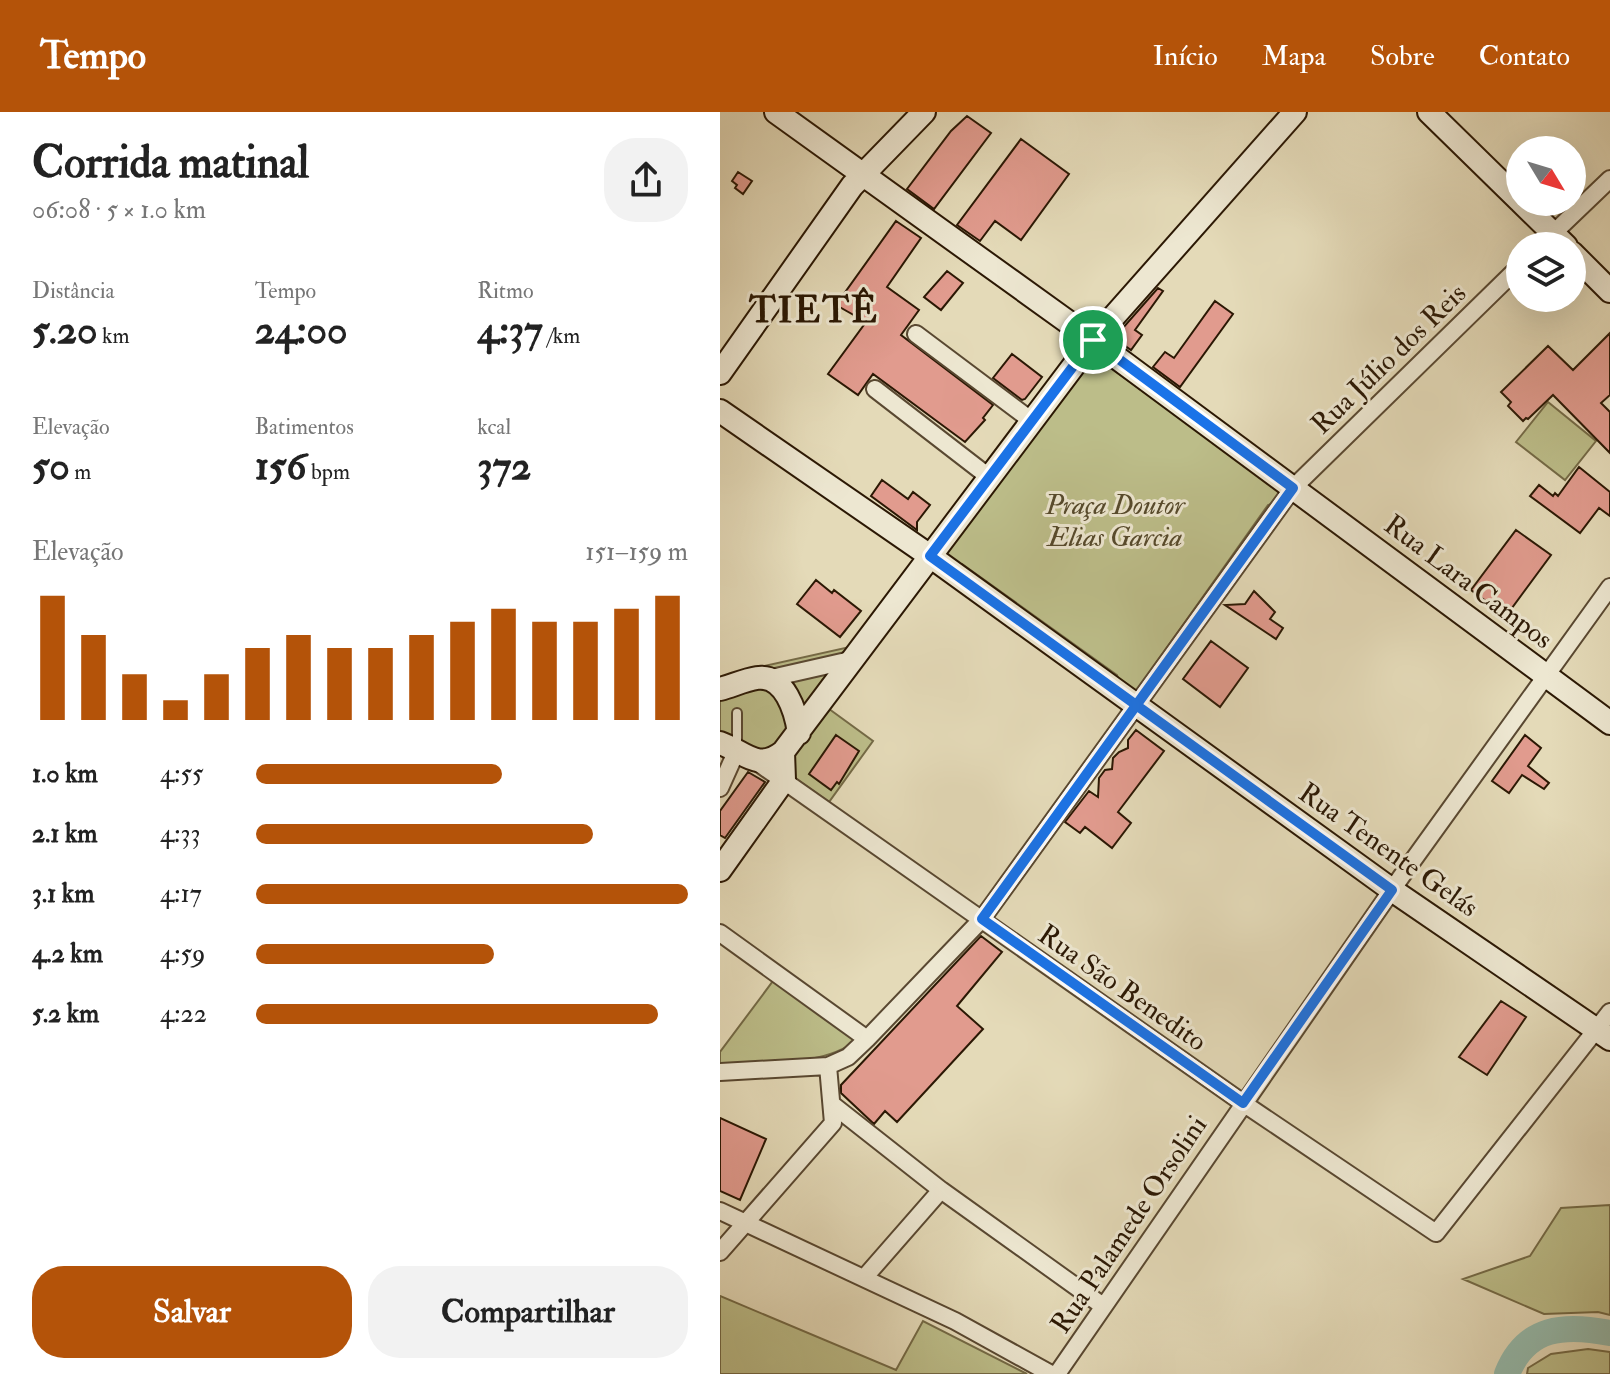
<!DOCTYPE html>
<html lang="pt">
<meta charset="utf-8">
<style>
body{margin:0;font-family:"IM FELL Double Pica",serif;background:#f2f2f2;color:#222;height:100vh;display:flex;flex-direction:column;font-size:30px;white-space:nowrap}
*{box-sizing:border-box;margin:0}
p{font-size:26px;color:#767676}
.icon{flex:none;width:44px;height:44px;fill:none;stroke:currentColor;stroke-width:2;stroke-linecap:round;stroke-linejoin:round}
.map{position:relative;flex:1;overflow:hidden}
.sheet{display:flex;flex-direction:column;background:#fff;width:720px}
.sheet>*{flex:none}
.needle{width:52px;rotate:128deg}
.controls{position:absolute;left:786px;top:24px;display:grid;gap:16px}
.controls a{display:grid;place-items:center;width:80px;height:80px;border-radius:50%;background:#fff;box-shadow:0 8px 32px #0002;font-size:40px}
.pin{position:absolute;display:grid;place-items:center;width:68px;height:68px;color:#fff;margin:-34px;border:4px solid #fff;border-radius:50%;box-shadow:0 2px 8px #0007}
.round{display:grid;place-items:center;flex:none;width:84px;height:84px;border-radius:32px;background:#f2f2f2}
.head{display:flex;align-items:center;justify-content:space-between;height:136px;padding:0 32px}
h1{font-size:44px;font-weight:700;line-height:60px}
.metrics{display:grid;grid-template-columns:repeat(3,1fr);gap:12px;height:136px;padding:8px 32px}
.metrics div{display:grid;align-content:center}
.metrics b{font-size:40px;font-weight:700}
.metrics small{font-size:22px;font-weight:400}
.metrics p{font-size:22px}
.chart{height:224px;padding:16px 32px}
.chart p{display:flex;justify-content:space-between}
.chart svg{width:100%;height:144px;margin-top:8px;stroke:#b45309;stroke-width:6}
.action{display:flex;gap:16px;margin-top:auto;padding:16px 32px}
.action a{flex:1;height:92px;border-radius:32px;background:#b45309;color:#fff;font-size:32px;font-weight:700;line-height:92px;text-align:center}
.action a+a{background:#f2f2f2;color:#222}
ul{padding:0 32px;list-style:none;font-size:26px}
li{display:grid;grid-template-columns:128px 96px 1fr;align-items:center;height:60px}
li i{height:20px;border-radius:10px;background:#b45309}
header{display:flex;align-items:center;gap:48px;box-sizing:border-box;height:112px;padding:0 40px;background:#b45309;color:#fff}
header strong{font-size:38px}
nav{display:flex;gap:44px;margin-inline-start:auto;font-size:28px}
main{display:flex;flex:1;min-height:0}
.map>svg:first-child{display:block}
.green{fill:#bcbd89;stroke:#746a46;stroke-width:2}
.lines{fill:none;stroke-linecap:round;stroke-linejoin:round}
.river{stroke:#95bbad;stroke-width:26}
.building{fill:#e19b8e;stroke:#2b1804;stroke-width:2}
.lane-casing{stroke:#594831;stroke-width:12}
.street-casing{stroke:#594831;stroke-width:20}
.secondary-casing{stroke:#2b1804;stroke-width:26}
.lane{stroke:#ede7d1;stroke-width:8}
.street{stroke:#ede7d1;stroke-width:16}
.secondary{stroke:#ede7d1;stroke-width:22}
.route-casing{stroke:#fff;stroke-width:16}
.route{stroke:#1a73e8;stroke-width:10}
.labels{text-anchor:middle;stroke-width:6;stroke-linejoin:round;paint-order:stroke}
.street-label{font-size:28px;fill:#2b1804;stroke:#ede7d1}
.park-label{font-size:28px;font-style:italic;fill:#564a2c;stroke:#ede7d1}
.district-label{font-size:36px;font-weight:bold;letter-spacing:2px;fill:#2b1804;stroke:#ede7d1}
</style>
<header>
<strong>Tempo</strong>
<nav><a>Início</a><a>Mapa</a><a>Sobre</a><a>Contato</a></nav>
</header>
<main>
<section class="sheet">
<div class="head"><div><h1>Corrida matinal</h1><p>06:08 · 5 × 1.0 km</p></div><a class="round"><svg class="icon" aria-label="share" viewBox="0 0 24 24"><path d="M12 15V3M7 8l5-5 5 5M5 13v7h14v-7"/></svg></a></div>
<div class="metrics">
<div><p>Distância</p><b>5.20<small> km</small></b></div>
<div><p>Tempo</p><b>24:00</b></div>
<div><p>Ritmo</p><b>4:37<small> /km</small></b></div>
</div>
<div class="metrics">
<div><p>Elevação</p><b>50<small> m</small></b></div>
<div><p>Batimentos</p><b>156<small> bpm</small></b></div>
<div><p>kcal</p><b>372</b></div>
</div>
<div class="chart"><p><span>Elevação</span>151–159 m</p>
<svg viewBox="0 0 160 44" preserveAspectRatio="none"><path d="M5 44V6M15 44V18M25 44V30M35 44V38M45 44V30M55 44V22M65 44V18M75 44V22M85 44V22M95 44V18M105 44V14M115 44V10M125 44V14M135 44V14M145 44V10M155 44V6"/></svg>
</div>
<ul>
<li><b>1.0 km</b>4:55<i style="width:57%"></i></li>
<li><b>2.1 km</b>4:33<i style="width:78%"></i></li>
<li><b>3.1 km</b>4:17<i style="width:100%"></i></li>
<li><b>4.2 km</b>4:59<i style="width:55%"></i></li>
<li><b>5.2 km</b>4:22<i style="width:93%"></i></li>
</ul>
<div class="action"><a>Salvar</a><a>Compartilhar</a></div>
</section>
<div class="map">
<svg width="890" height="1262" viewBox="0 0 890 1262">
<rect width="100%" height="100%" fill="#e4dab8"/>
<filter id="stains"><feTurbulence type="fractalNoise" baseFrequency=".0025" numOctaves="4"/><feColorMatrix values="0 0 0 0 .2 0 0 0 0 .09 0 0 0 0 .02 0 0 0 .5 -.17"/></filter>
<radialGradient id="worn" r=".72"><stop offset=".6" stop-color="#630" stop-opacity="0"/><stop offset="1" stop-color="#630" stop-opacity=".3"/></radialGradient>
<path class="green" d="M371,240L387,247L389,255L546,368L563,376L555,391L548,393L431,558V567L419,582L400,572L397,563L242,452H233L221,439Z
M828,290L876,329L845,368L796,330Z
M134,534L56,635L39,642L0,624V585L17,560Z
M105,594L153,629L109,690L72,664L70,643Z
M53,869L133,926V931C97,955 42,950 0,952V940Z
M890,1093V1203L878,1200L824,1202L743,1167L810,1144L841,1096Z
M0,1184L176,1258L203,1209L307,1262H0Z
M868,1237L890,1240V1262H807L808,1256L831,1242Z"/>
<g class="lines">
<path class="river" d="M787,1262C806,1214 845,1212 890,1221"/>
</g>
<path class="building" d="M247,4L271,21L214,97L187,77L231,19Z
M301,27L349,62L301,128L275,109L260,129L237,113Z
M18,60L32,69L23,82L15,76L17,73L12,69Z
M176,109L201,126L167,175L199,198L181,223L273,293L263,306L265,308L245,330L153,262L138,283L108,262L146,210L116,193Z
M227,159L243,171L221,198L204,185Z
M438,176L443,179L415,218L422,223L411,238L394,226Z
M495,189L513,202L460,275L433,255L445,240L454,246Z
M890,221V283L881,291L890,300V341L833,283L808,307L806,306L803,309L788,294L791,290L781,280L828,234L853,258Z
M292,242L322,265L305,287L302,288L273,266Z
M859,355L890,380V404L879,396L860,421L810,384L819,373L833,384L835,381L838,384Z
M162,368L188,387L193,380L210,393L197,410V418L151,384Z
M796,418L831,443L786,504L751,478Z
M96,468L112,481L114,478L141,499L120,525L77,492Z
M534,479L555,500L550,507L563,516L556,527L505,493L525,492Z
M491,529L528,556L500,595L463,567Z
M416,618L444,639L398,700L411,711L392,736L365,715L360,721L345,710L369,679L378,685L379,666L385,658L392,657L393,646L399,640L408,636V628Z
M116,623L139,639L119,672L117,670L111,678L89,662Z
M805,623L821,636L808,654L829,671L824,677L802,663L789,681L772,669Z
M28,660L45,670L5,726L0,723V699Z
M261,824L282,840L237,894L263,917L177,1010L165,999L154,1012L121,981V973Z
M781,889L806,905L767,963L739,945Z
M0,1006L46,1027L20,1088L0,1079Z"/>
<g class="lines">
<defs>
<path id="lane" d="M17,636V601"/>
<path id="street" d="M820,134L890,67
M196,222L312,309
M155,277L269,365
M47,567L135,547
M37,650L523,991L716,1121L890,900
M0,676L17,638
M0,821L147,927
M0,960L108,954L128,945L147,927L262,807L573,376L800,154
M113,993L221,1078L383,1194
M0,1099L235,1209L331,1262
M0,1140L113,1011L108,954
M144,1166L221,1078
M337,1262L681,765L890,475"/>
<path id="secondary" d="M56,0L373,228L890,611
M709,0L800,89
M801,90L846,134
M852,141L890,179
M0,261L132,74L204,0
M0,299L210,444L672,778L890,927
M0,577C12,574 24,568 37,566C65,562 76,600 79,621
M0,631C25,640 37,660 63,640L373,228L575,0
M0,758L64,668L63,640"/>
</defs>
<use href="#lane" class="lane-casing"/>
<use href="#street" class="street-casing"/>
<use href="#secondary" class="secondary-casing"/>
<use href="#lane" class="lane"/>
<use href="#street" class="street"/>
<use href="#secondary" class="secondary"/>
</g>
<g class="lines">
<defs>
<path id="route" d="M373,228L573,376L262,807L523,991L672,778L210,444L373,228"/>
</defs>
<use href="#route" class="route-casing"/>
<use href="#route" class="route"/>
</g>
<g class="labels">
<g class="street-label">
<text transform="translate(668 246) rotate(-44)" y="10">Rua Júlio dos Reis</text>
<text transform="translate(749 469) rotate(37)" y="10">Rua Lara Campos</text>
<text transform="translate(669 737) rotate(35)" y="10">Rua Tenente Gelás</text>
<text transform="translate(403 875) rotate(35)" y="10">Rua São Benedito</text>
<text transform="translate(408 1112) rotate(-56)" y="10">Rua Palamede Orsolini</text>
</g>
<g class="park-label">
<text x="395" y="402">Praça Doutor<tspan x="395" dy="32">Elias Garcia</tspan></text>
</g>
<g class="district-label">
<text x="94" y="210">TIETÊ</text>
</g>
</g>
<rect width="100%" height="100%" filter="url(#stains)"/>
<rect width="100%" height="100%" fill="url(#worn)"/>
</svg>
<div class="controls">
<a><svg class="needle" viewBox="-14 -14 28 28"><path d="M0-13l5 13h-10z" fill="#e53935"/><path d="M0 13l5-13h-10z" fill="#767676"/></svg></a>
<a><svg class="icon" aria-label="layers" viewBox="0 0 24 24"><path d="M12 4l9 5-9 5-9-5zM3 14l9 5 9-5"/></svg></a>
</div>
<div class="pin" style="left:373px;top:228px;background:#1e9e55"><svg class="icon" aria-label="arrive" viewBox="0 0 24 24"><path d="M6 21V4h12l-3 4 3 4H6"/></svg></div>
</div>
</main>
